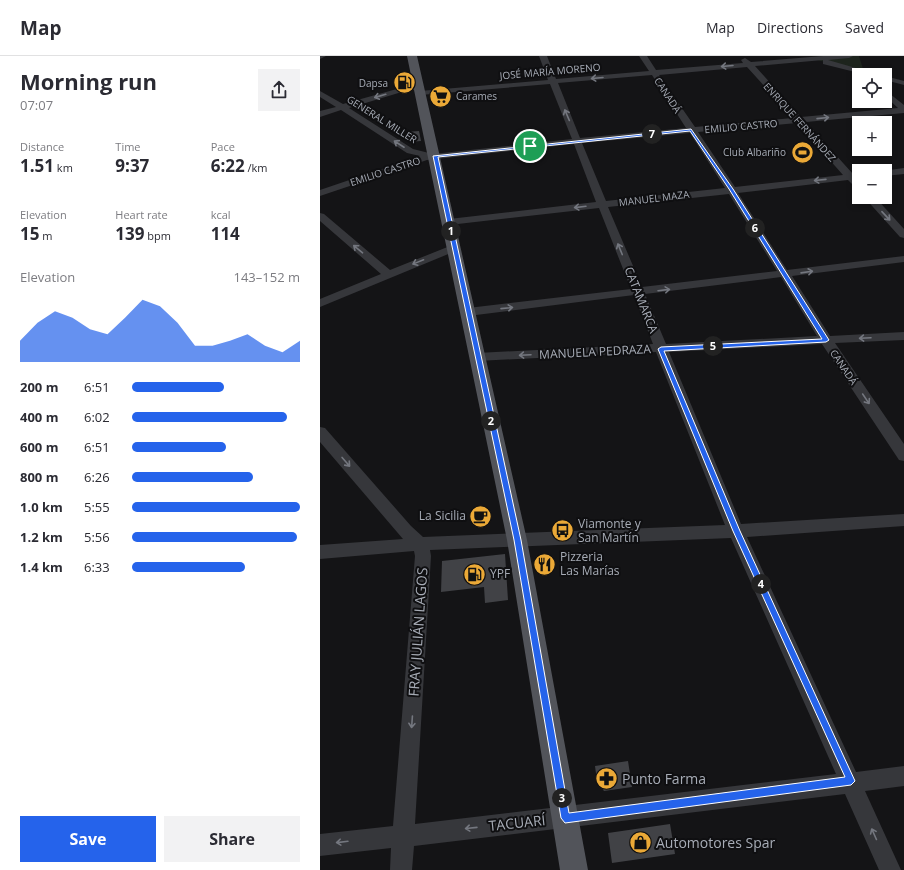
<!DOCTYPE html>
<meta charset="utf-8">
<style>
body{margin:0;font-family:"Open Sans",sans-serif;background:#f2f2f3;color:#2b2b33;height:100vh;display:flex;flex-direction:column;font-size:15px;white-space:nowrap}
*{box-sizing:border-box;margin:0}
p{font-size:13px;color:#7c7c81}
.icon{flex:none;width:22px;height:22px;fill:none;stroke:currentColor;stroke-width:2;stroke-linecap:round;stroke-linejoin:round}
.map{position:relative;flex:1;overflow:hidden}
.drawer{display:flex;flex-direction:column;background:#fff;width:320px}
.drawer>*{flex:none}
.controls{position:absolute;left:532px;top:12px;display:grid;gap:8px}
.controls a{display:grid;place-items:center;width:40px;height:40px;border-radius:0px;background:#fff;box-shadow:0 2px 6px #0003;font-size:20px}
.pin{position:absolute;display:grid;place-items:center;width:34px;height:34px;color:#fff;margin:-17px;border:2px solid #fff;border-radius:50%;box-shadow:0 1px 4px #0007}
.km{position:absolute;width:20px;height:20px;margin:-10px;border-radius:50%;background:#222;color:#fff;font-size:11px;line-height:20px;text-align:center}
.round{display:grid;place-items:center;flex:none;width:42px;height:42px;border-radius:0px;background:#f2f2f3}
.summary{display:flex;align-items:center;justify-content:space-between;height:68px;padding:0 20px}
h1{font-size:22px;font-weight:700;line-height:30px}
.stats{display:grid;grid-template-columns:repeat(3,1fr);gap:6px;height:68px;padding:4px 20px}
.stats div{display:grid;align-content:center}
.stats b{font-size:17px;font-weight:700}
.stats small{font-size:11px;font-weight:400}
.stats p{font-size:11px}
.chart{height:112px;padding:8px 20px}
.chart p{display:flex;justify-content:space-between}
.chart svg{width:100%;height:72px;margin-top:4px;fill:#2563eb;opacity:.7}
.cta{display:flex;gap:8px;margin-top:auto;padding:8px 20px}
.cta a{flex:1;height:46px;border-radius:0px;background:#2563eb;color:#fff;font-size:16px;font-weight:700;line-height:46px;text-align:center}
.cta a+a{background:#f2f2f3;color:#2b2b33}
ul{padding:0 20px;list-style:none;font-size:13px}
li{display:grid;grid-template-columns:64px 48px 1fr;align-items:center;height:30px}
li i{height:10px;border-radius:5px;background:#2563eb}
header{display:flex;align-items:center;gap:24px;box-sizing:border-box;height:56px;padding:0 20px;background:#fff;border-bottom:1px solid #e1e1e2}
header strong{font-size:19px}
nav{display:flex;gap:22px;margin-inline-start:auto;font-size:14px}
main{display:flex;flex:1;min-height:0}
.map>svg:first-child{display:block}
.green{fill:#1d241d}
.building{fill:#414246}
.lines{fill:none;stroke-linecap:round;stroke-linejoin:round}
.minor{fill:#36373b;fill-rule:evenodd}
.major{fill:#52545a;fill-rule:evenodd}
.oneway{stroke:#74777f}
.route{fill:#2563eb;stroke:#fff;fill-rule:evenodd}
.labels{text-anchor:middle;stroke-width:4;stroke-linejoin:round;paint-order:stroke}
.far-street-label{font-size:10px;fill:#a7acb6;stroke:#0f0f11}
.far-poi-label{font-size:10px;fill:#a7acb6;stroke:#0f0f11;text-anchor:end}
.street-label{font-size:12px;fill:#a7acb6;stroke:#0f0f11}
.poi-label{font-size:12px;fill:#a7acb6;stroke:#0f0f11;text-anchor:start}
.near-street-label{font-size:14px;fill:#a7acb6;stroke:#0f0f11}
.near-poi-label{font-size:14px;fill:#a7acb6;stroke:#0f0f11;text-anchor:start}
</style>
<header>
<strong>Map</strong>
<nav><a>Map</a><a>Directions</a><a>Saved</a></nav>
</header>
<main>
<section class="drawer">
<div class="summary"><div><h1>Morning run</h1><p>07:07</p></div><a class="round"><svg class="icon" aria-label="share" viewBox="0 0 24 24"><path d="M12 15V3M7 8l5-5 5 5M5 13v7h14v-7"/></svg></a></div>
<div class="stats">
<div><p>Distance</p><b>1.51<small> km</small></b></div>
<div><p>Time</p><b>9:37</b></div>
<div><p>Pace</p><b>6:22<small> /km</small></b></div>
</div>
<div class="stats">
<div><p>Elevation</p><b>15<small> m</small></b></div>
<div><p>Heart rate</p><b>139<small> bpm</small></b></div>
<div><p>kcal</p><b>114</b></div>
</div>
<div class="chart"><p><span>Elevation</span>143–152 m</p>
<svg viewBox="0 0 160 44" preserveAspectRatio="none"><path d="M0 44V31L10 20L20 13L30 17L40 24L50 27L60 17L70 6L80 10L90 20L100 34L110 34L120 31L130 27L140 34L150 38L160 31V44z"/></svg>
</div>
<ul>
<li><b>200 m</b>6:51<i style="width:55%"></i></li>
<li><b>400 m</b>6:02<i style="width:92%"></i></li>
<li><b>600 m</b>6:51<i style="width:56%"></i></li>
<li><b>800 m</b>6:26<i style="width:72%"></i></li>
<li><b>1.0 km</b>5:55<i style="width:100%"></i></li>
<li><b>1.2 km</b>5:56<i style="width:98%"></i></li>
<li><b>1.4 km</b>6:33<i style="width:67%"></i></li>
</ul>
<div class="cta"><a>Save</a><a>Share</a></div>
</section>
<div class="map">
<svg width="584" height="814" viewBox="0 0 584 814">
<rect width="100%" height="100%" fill="#141416"/>
<path class="green" d="M529,0H539L544,16L497,4Z"/>
<path class="building" d="M99,75L101,85L88,86L87,76Z
M185,498L188,544L165,547L164,531L121,536L122,505Z
M308,705L312,731L284,735L277,725L275,710Z
M350,768L355,798L292,807L288,777Z"/>
<g class="lines">
<path class="minor" d="M0,0H6L0,3Z
M219,0H227L236,23L329,15L319,0H327L336,14L423,7L421,4L425,2L431,6L503,0H533L529,2L508,4L560,19H547L503,8V4L435,10L481,61L578,52L565,40V34L584,49V57L486,66L533,118L539,117L538,128H532L528,124L418,137L467,214L584,200V206L472,220L510,280L584,276V284L515,287L584,388V405L579,404L502,288L349,296L421,468L584,458V470L427,481L536,716L584,710V730L545,735L581,814H559L525,738L94,790L92,814H70L71,792L0,800V778L73,770L95,500L94,495L0,503V489L83,483L0,386V371L5,372L91,470L103,481L405,469L336,296L157,305L152,304L150,301L152,298L157,297L333,288L314,239L148,260L142,256L148,252L311,233L279,152L129,169L124,166L129,163L276,146L254,88L107,104L0,140V134L100,100L87,97L21,54L0,61V55L16,51L0,41V35L23,48L84,31L101,29V33L85,35L29,52L93,93L113,98L252,83L230,28L100,39L96,37L100,35L228,24ZM427,11L473,62L375,71L339,19ZM332,19L366,72L260,82L238,27ZM477,67L523,119L415,131L378,76ZM370,77L405,132L286,145L262,87ZM409,138L457,215L322,231L288,151ZM461,221L497,280L346,288L325,238ZM411,482L516,718L95,768L111,500L110,494Z
M565,20L584,25V29L565,24Z
M584,112V118L565,120V115H562Z
M544,141H555L584,173V182L580,181Z
M0,157L4,158L70,214L130,190L134,189L140,192L138,194L0,251V243L61,218L0,165Z"/>
<path class="major" d="M87,0H97L207,484L268,814H240L187,484Z"/>
</g>
<defs><path id="oneway-shaft" d="M-6 0H5M1.5-3L5.5 0L1.5 3" fill="none" stroke-width="1.6" stroke-linecap="round" stroke-linejoin="round"/></defs>
<g class="oneway">
<use href="#oneway-shaft" transform="translate(407 10) rotate(175)"/>
<use href="#oneway-shaft" transform="translate(277 22) rotate(175)"/>
<use href="#oneway-shaft" transform="translate(60 40) rotate(164)"/>
<use href="#oneway-shaft" transform="translate(247 59) rotate(-113)"/>
<use href="#oneway-shaft" transform="translate(503 62) rotate(-6)"/>
<use href="#oneway-shaft" transform="translate(79 88) rotate(-147)"/>
<use href="#oneway-shaft" transform="translate(500 124) rotate(174)"/>
<use href="#oneway-shaft" transform="translate(260 151) rotate(173)"/>
<use href="#oneway-shaft" transform="translate(566 160) rotate(47)"/>
<use href="#oneway-shaft" transform="translate(38 193) rotate(-140)"/>
<use href="#oneway-shaft" transform="translate(300 193) rotate(-112)"/>
<use href="#oneway-shaft" transform="translate(98 206) rotate(158)"/>
<use href="#oneway-shaft" transform="translate(487 216) rotate(-8)"/>
<use href="#oneway-shaft" transform="translate(344 234) rotate(-7)"/>
<use href="#oneway-shaft" transform="translate(187 252) rotate(-6)"/>
<use href="#oneway-shaft" transform="translate(545 282) rotate(177)"/>
<use href="#oneway-shaft" transform="translate(205 299) rotate(177)"/>
<use href="#oneway-shaft" transform="translate(546 343) rotate(56)"/>
<use href="#oneway-shaft" transform="translate(26 406) rotate(49)"/>
<use href="#oneway-shaft" transform="translate(92 666) rotate(94)"/>
<use href="#oneway-shaft" transform="translate(151 772) rotate(174)"/>
<use href="#oneway-shaft" transform="translate(554 778) rotate(-114)"/>
<use href="#oneway-shaft" transform="translate(22 786) rotate(173)"/>
</g>
<path class="route" d="M371,73L413,133L509,284L506,286L344,295L420,475L535,725L531,729L245,767L241,762L194,484L113,100ZM370,75L409,133L502,283L341,291L338,293L413,475L525,721L249,757L201,484L118,101Z"/>
<defs>
<symbol id="fuel-disc" viewBox="-11 -11 22 22"><circle r="9.5" fill="#eba937" stroke="#0f0f11"/><path d="M-5.5-6h7V0h2V4h1.3V-2.5L3-4.5l.8-.8L6-3V5H2.5V1h-1V6h-7ZM-4.2-4.7v3.2H.2V-4.7Z" fill="#111"/></symbol>
<symbol id="supermarket-disc" viewBox="-11 -11 22 22"><circle r="9.5" fill="#eba937" stroke="#0f0f11"/><path d="M-6-5.5h2.5l.6 2H6L4.5 2H-2.5L-4.4-4H-6ZM-1.5 3.2a1.3 1.3 0 1 0 .1 0ZM3 3.2a1.3 1.3 0 1 0 .1 0Z" fill="#111"/></symbol>
<symbol id="stadium-disc" viewBox="-11 -11 22 22"><circle r="9.5" fill="#eba937" stroke="#0f0f11"/><path d="M0-5a6.5 5 0 1 0 0 10a6.5 5 0 1 0 0-10ZM-3.5-1.8h7v3.6h-7Z" fill="#111"/></symbol>
<symbol id="cafe-disc" viewBox="-11 -11 22 22"><circle r="9.5" fill="#eba937" stroke="#0f0f11"/><path d="M-5.5-4.5H6V0H3Q3 3.5 0 3.5H-2.5Q-5.5 3.5-5.5 0ZM3-3.2v2h1.7v-2ZM-6 4.5H4V6H-6Z" fill="#111"/></symbol>
<symbol id="bus-disc" viewBox="-11 -11 22 22"><circle r="9.5" fill="#eba937" stroke="#0f0f11"/><path d="M-5-6H5V4H4V6H2V4H-2V6H-4V4H-5ZM-3.5-4V0h7V-4ZM-3.5 1.2v1.5H-2V1.2ZM2 1.2v1.5H3.5V1.2Z" fill="#111"/></symbol>
<symbol id="restaurant-disc" viewBox="-11 -11 22 22"><circle r="9.5" fill="#eba937" stroke="#0f0f11"/><path d="M-5-6h1v4h1v-4h1v4h1v-4h1v5L-1.5 .5V6h-2V.5L-5-1ZM5-6V6H3V1.5H1.5Q1.5-4 5-6Z" fill="#111"/></symbol>
<symbol id="pharmacy-disc" viewBox="-11 -11 22 22"><circle r="9.5" fill="#eba937" stroke="#0f0f11"/><path d="M-2-6h4v4h4v4h-4v4h-4v-4h-4v-4h4Z" fill="#111"/></symbol>
<symbol id="shop-disc" viewBox="-11 -11 22 22"><circle r="9.5" fill="#eba937" stroke="#0f0f11"/><path d="M-5-2.5h2.3a2.7 3.5 0 0 1 5.4 0H5L5.5 6h-11ZM-1.5-2.5h3a1.5 2.3 0 0 0-3 0Z" fill="#111"/></symbol>
</defs>
<g fill-rule="evenodd">
<use href="#fuel-disc" x="72" y="14" width="25" height="25"/>
<use href="#supermarket-disc" x="108" y="28" width="25" height="25"/>
<use href="#stadium-disc" x="470" y="84" width="25" height="25"/>
<use href="#cafe-disc" x="148" y="448" width="25" height="25"/>
<use href="#bus-disc" x="230" y="462" width="25" height="25"/>
<use href="#restaurant-disc" x="212" y="496" width="25" height="25"/>
<use href="#fuel-disc" x="142" y="506" width="25" height="25"/>
<use href="#pharmacy-disc" x="274" y="710" width="25" height="25"/>
<use href="#shop-disc" x="308" y="774" width="25" height="25"/>
</g>
<g class="labels">
<g class="far-street-label">
<text transform="translate(230 15) rotate(-5)" y="4">JOSÉ MARÍA MORENO</text>
<text transform="translate(348 39) rotate(57)" y="4">CANADÁ</text>
<text transform="translate(62 63) rotate(32)" y="4">GENERAL MILLER</text>
<text transform="translate(480 66) rotate(48)" y="4">ENRIQUE FERNÁNDEZ</text>
<text transform="translate(421 70) rotate(-5)" y="4">EMILIO CASTRO</text>
<text transform="translate(65 115) rotate(-18)" y="4">EMILIO CASTRO</text>
<text transform="translate(334 142) rotate(-7)" y="4">MANUEL MAZA</text>
<text transform="translate(524 311) rotate(56)" y="4">CANADÁ</text>
</g>
<g class="far-poi-label">
<text x="68" y="31">Dapsa</text>
<text x="136" y="44" text-anchor="start">Carames</text>
<text x="466" y="100">Club Albariño</text>
</g>
<g class="street-label">
<text transform="translate(321 244) rotate(68)" y="4">CATAMARCA</text>
<text transform="translate(275 296) rotate(-3)" y="4">MANUELA PEDRAZA</text>
</g>
<g class="poi-label">
<text x="146" y="464" text-anchor="end">La Sicilia</text>
<text x="258" y="472">Viamonte y<tspan x="258" dy="14">San Martín</tspan></text>
<text x="240" y="505">Pizzeria<tspan x="240" dy="14">Las Marías</tspan></text>
<text x="170" y="522">YPF</text>
</g>
<g class="near-street-label">
<text transform="translate(98 576) rotate(-86)" y="5">FRAY JULIÁN LAGOS</text>
<text transform="translate(197 767) rotate(-6)" y="5">TACUARÍ</text>
</g>
<g class="near-poi-label">
<text x="302" y="728">Punto Farma</text>
<text x="336" y="792">Automotores Spar</text>
</g>
</g>
</svg>
<div class="controls">
<a><svg class="icon" aria-label="locate" viewBox="0 0 24 24"><circle cx="12" cy="12" r="6"/><path d="M12 2v4M12 18v4M2 12h4M18 12h4"/></svg></a>
<a>+</a>
<a>−</a>
</div>
<div class="pin" style="left:210px;top:90px;background:#1e9e55"><svg class="icon" aria-label="arrive" viewBox="0 0 24 24"><path d="M6 21V4h12l-3 4 3 4H6"/></svg></div>
<b class="km" style="left:131px;top:175px">1</b>
<b class="km" style="left:171px;top:365px">2</b>
<b class="km" style="left:242px;top:742px">3</b>
<b class="km" style="left:441px;top:528px">4</b>
<b class="km" style="left:393px;top:290px">5</b>
<b class="km" style="left:435px;top:172px">6</b>
<b class="km" style="left:332px;top:78px">7</b>
</div>
</main>
